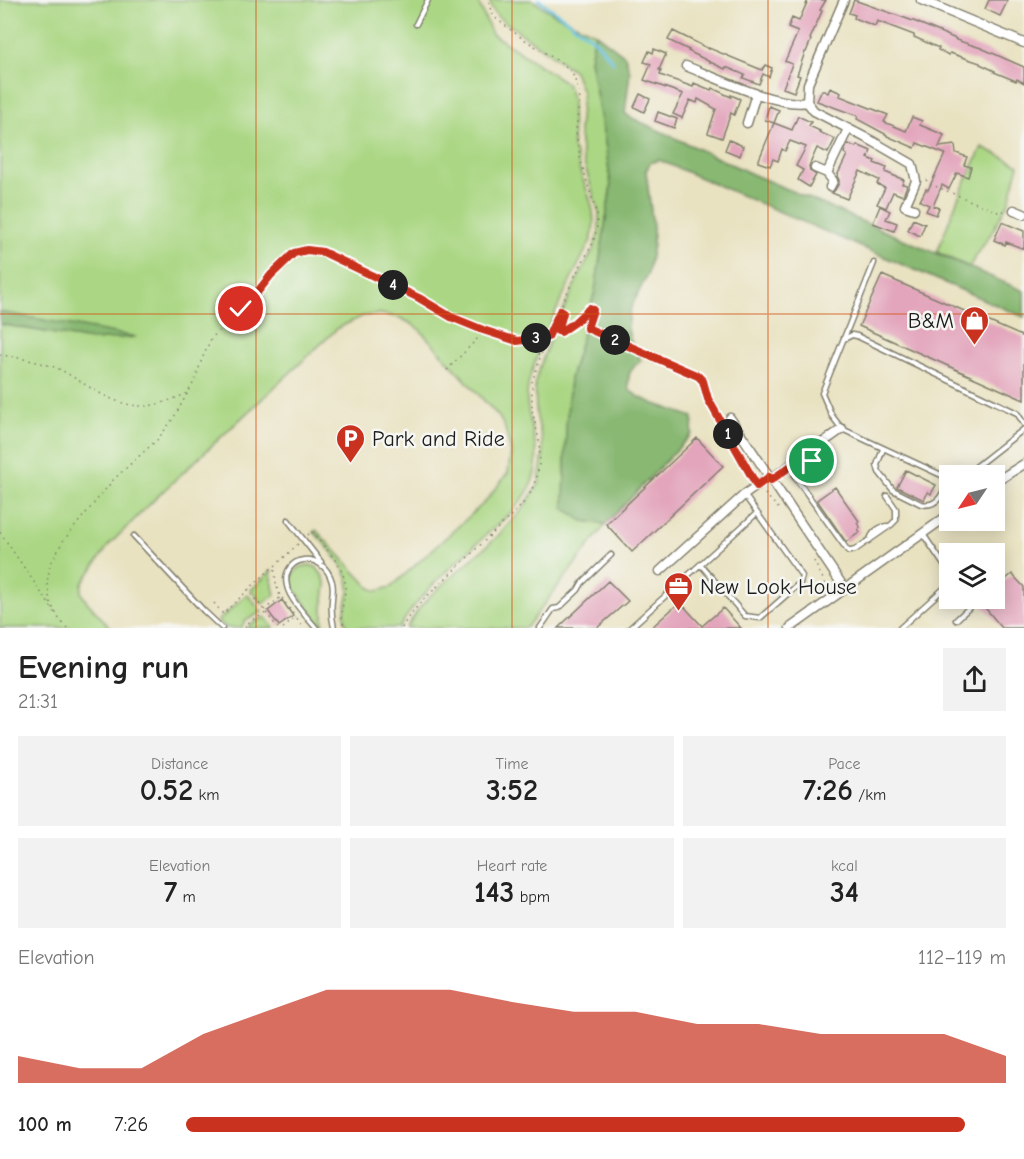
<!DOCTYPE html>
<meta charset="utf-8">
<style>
body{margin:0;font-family:"Comic Neue",sans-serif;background:#f2f2f2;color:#222;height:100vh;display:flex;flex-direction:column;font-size:22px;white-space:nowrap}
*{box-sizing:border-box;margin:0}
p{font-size:20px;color:#767676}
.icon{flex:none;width:33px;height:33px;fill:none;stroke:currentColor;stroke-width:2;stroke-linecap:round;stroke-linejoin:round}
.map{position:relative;height:628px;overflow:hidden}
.drawer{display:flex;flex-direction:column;background:#fff;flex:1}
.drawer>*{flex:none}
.needle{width:39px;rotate:235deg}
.controls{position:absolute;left:939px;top:465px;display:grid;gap:12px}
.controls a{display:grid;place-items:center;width:66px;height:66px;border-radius:0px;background:#fff;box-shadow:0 3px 15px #0003;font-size:30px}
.pin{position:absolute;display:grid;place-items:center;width:51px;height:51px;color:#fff;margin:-26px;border:3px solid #fff;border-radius:50%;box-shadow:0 2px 6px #0007}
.km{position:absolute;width:30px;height:30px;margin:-15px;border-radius:50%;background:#222;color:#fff;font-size:16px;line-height:30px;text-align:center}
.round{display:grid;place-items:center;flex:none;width:63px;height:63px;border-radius:0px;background:#f2f2f2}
.overview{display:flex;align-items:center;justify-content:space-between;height:102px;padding:0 18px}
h1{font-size:33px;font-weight:700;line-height:45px}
.metrics{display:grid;grid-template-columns:repeat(3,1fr);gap:9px;height:102px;padding:6px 18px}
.metrics div{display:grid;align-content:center;border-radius:0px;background:#f2f2f2;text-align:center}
.metrics b{font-size:30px;font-weight:700}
.metrics small{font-size:16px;font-weight:400}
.metrics p{font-size:16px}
.chart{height:168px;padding:12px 18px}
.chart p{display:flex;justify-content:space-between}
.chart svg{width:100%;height:108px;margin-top:6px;fill:#c8321e;opacity:.7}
ul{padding:0 18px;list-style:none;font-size:20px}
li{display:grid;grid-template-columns:96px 72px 1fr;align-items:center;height:45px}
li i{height:15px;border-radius:8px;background:#c8321e}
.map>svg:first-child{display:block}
.green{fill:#abd784;stroke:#647a50;stroke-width:1.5}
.forest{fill:#88b872;stroke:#526a47;stroke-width:1.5}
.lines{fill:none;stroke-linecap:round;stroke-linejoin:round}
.stream{stroke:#63c2e1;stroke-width:3}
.building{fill:#e3a5bc}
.service-casing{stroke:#827f6e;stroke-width:7}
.minor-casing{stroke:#827f6e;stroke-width:11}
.path{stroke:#827f6e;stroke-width:1.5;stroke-dasharray:1.5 4.5;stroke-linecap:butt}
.service{stroke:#fff;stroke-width:4}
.minor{stroke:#fff;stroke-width:8}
.route-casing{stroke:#fff;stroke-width:12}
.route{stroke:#c8321e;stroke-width:8}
.grid{fill:none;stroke:#d4530e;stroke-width:1.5;stroke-opacity:0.55}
.labels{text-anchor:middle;stroke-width:5;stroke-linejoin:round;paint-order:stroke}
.poi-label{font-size:22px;fill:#1c1c1c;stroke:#f6f6f2;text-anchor:start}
</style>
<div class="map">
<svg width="1024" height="628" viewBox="0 0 1024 628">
<rect width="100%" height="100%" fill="#f6f6f2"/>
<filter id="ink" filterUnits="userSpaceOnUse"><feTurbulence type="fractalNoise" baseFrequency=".0167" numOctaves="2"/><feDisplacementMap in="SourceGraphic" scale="12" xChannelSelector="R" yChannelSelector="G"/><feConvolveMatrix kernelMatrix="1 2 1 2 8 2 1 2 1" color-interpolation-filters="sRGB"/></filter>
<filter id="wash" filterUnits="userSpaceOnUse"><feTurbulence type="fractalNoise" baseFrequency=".008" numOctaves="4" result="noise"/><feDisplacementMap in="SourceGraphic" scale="24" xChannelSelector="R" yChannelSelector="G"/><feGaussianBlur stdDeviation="1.35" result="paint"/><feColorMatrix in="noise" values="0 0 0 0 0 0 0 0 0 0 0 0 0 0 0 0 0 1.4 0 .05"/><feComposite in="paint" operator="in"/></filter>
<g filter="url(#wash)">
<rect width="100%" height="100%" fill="#e9e2c1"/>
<path class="green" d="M0,0H477L492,34L565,82L570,91L572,99L573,148C577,155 578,163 580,171C588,195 599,214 591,240C573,275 555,310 541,347C536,360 530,373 528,386C522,424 549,448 529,489C519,508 501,521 486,535C455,564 421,591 399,628H347C341,615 347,605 349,591C351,570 327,547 314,532L316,530L370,588L377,591L391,587L484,503L508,473L511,452L505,428L499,417L420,330L410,323L400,318L381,314L363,316L338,328L159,495L109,545L82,584L81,593L87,602L111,628H0V324L91,340L132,337L0,312Z
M490,0H532L556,15L595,33L590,60L605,142L611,186L595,291L570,379L566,428L564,507L583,521L606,524L526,628H406L420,607L431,595L497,537L521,511L539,484L543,453L542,440L536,413L535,383L539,369L549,342L576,282L593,250L599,232V213L583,160L580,143L579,131L582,92L574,71L498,17L491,7Z
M982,147L1019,165L1009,201L992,232L969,267L937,252L958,198Z
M309,565L316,567L322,575L326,584L323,608V626L316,618L294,589C288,576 295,567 309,565Z
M271,571L273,587L275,595L262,604L251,590Z
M247,594L262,612L245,621L241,628H227L218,621Z
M265,617L274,628H247L250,624Z"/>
<path class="forest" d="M595,33L625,56L630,72L625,113L630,117L752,174L1024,291V317L659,160L650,163L646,171L653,226V245L648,273L630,310L628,329L631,342L641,361C629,369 627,376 629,390L641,398L655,404L693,417L692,434L606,524L583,521L564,508L566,428L570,379L595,291L611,186L605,142L590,60Z
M0,312L136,337L91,340L0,324Z"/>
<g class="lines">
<path class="stream" d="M539,0L596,41L613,62"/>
</g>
<g id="blocks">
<path class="building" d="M808,0H826L820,10L822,11L810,39L811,40L806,52H805L797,75L800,76L794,92L783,88L792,64L785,61L798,32L788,28L792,18L799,21Z
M854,0L916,22L956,39V40L981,48L1024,67V83L1017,79L1016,81L994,72L995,71L980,64V63L950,53L949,55L938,50L939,48L914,37V35L877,21L875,26L854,18L855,15L849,13Z
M989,0H1008L1000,16L985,9Z
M673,31L709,49V48L762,70L765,65L772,68L769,77L763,74L759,84L743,78L745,75L726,67L725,69L710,62L688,51L689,50L668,40Z
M654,49L666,54L659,70H661L660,75L693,87L694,83L711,90L712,88L731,97V95L740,99L734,115L731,113L722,138L708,133L716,109L698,99L697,103L690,100L682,118L673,114L683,94L644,80L651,64L644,62L649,51L653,53Z
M830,88L841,93L840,96L888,115L884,122L906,131L912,117L922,121L920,125L944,135L939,147L955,145L956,153L967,157L964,165L971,167L968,177L957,173L949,189L942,185L933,206L939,208L936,215L926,211L929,205L920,201L926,189L928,190L945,154L917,143L915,148L887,136V135L857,119L858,116L817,101L822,90L828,93Z
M640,94L650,99L644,112L634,107Z
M769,106L779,110L774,123L792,130L798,116L811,122L809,126L820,131L819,132L835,139L828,153L817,148L809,166L810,171L816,175L809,187L798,180L803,170L796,166L806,147L790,141L785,151L782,149L778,161L773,159L770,166L758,162L774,123L765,120Z
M658,112L677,119L674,128L655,121Z
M729,140L743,146L740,156L725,150Z
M849,144L856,147L857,145L871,151L868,158L875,161L874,163L887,168L885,172L904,180L902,184L907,185L903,196L893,192L886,208L877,204L885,188L877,184L879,180L860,171L847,199L832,193L835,190L839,183V180L837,176L847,155L844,153L847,145Z
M880,206L890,211L886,219L897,223L894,231L873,223Z
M913,219L925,224L920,236L908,230Z
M1002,222L1024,231V249L1006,242L1005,245L994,240Z
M882,275L1024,337V400L859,326Z
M697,438L723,466L632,552L606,524Z
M906,470L936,485L931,494L928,492L924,500L897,487Z
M835,487L859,521L857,523L860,527L858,529L860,532L846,542L817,500Z
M1012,574L1024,587V628H1002L977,598H994V589Z
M608,581L628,601L597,628H558Z
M282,600L293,616L279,626L268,611Z
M680,602L702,626L723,608L741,628H651Z"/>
</g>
</g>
<g filter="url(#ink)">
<use href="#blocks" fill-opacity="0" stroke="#827f6e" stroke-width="1.5"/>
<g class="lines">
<defs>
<path id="service" d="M416,24L428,0
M874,263L822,393L832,416L842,429L950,479
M844,339L852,335L857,336L1017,413L1024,424
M818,447L823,454C820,456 817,459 814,461C805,465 795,465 795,477L848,551H851L855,550L891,525L896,520V509L887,496
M883,449L877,465L879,472L893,490L921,504C938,508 944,492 949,479
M964,476L1024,429
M288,520L321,562
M923,534L950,574
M134,536L204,611L222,628
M870,540C872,532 880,526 888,526
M701,565L745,616L760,618L800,583L802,576L745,496
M956,620L973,604L968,598
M316,628C307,617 290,600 287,586C280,556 323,548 332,582C334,588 332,594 332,600C331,609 332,619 334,628
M540,628L553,609L559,608L578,590L582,583L611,555
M630,628L757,513
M900,628L950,583"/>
<path id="minor" d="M844,0L808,84L807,102L814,111L874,142L912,164L916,181L905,206L914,209
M921,0L1024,43
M686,66C714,77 779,108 807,102
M747,123L756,94
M815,168L827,173
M830,187L833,181L827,173L848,129
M1014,210L1024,214
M730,418L845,589
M771,479L842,429
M994,483L1024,464
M660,571L744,495L769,477
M790,628L950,514"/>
</defs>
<use href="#service" class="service-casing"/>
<use href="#minor" class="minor-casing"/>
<path class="path" d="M926,180L930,184L998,212L1004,211
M560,311L563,313L558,331L561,332L574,323L590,308L593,310L587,328L698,377L703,381L708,399L721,421
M517,341L547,337
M0,355C12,356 49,364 59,369C84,382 109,404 139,406C156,407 173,399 188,393
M447,370L479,337L483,330L517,341L540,355
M726,430L753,478
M765,494L780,510
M0,532L55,613
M308,535L311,531C323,546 342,563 345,582C347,598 337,612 345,628
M814,561L828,589
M248,590L273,567
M282,598L296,618
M214,603L223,614L248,590L278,628
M264,610L281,597C275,587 276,578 274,567L298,544
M67,628L59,619L50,602L47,583L50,565L63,541L114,479L158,439L173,419L195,380L202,359L211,339L222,327L251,300L271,275L294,253L307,250L323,252L419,298L451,317L483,330
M245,628L250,621L266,613
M283,628L296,618L304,628
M402,628L407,619L421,602L522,505L531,492L537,476L540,458L539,440L532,410V382L547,337L575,276L593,243L597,228V215L581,162L578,145L576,130L580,95L574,77L569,69L561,63L519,36L494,17L490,8L488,0"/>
<use href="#service" class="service"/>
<use href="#minor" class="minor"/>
</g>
</g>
<g class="lines" filter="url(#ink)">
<defs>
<path id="route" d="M241,309L251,300L271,275L294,253L307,250L323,252L419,298L451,317L483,330L517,341L548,337L560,311L563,313L558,331L561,332L574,323L590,308L593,310L587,328L698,376L703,381L708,399L757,486L769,477L771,480L818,447L823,454L812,461"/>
</defs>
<use href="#route" class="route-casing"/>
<use href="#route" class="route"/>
</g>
<path class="grid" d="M256,0V628M512,0V628M768,0V628M0,314H1024"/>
<defs>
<symbol id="shop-pin" viewBox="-11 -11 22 30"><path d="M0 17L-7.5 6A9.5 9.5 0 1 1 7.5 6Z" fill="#c8321e" stroke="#f6f6f2"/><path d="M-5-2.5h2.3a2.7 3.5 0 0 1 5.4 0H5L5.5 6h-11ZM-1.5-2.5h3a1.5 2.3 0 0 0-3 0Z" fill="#fff"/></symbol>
<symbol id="parking-pin" viewBox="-11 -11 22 30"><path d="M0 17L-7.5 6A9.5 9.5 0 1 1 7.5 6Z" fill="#c8321e" stroke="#f6f6f2"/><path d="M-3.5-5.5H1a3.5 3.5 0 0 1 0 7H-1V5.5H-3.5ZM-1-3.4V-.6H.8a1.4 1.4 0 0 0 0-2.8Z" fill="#fff"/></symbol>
<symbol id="office-pin" viewBox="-11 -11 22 30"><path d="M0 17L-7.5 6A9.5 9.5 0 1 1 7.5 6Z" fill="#c8321e" stroke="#f6f6f2"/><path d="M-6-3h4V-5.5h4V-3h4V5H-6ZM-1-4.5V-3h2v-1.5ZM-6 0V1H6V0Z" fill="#fff"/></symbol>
</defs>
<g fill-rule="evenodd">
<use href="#shop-pin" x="958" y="304" width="33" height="45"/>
<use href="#parking-pin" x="334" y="422" width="33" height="45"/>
<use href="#office-pin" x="662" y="570" width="33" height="45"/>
</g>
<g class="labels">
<g class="poi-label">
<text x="954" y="328" text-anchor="end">B&amp;M</text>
<text x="372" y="446">Park and Ride</text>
<text x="700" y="594">New Look House</text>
</g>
</g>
</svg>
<div class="controls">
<a><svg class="needle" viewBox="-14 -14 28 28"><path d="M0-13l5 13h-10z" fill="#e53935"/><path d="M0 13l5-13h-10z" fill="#767676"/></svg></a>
<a><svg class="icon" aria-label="layers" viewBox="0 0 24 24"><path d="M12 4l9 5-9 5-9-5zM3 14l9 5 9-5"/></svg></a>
</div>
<div class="pin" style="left:812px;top:461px;background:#1e9e55"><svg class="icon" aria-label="arrive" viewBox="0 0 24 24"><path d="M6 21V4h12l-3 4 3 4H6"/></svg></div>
<div class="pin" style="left:241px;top:309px;background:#d93025"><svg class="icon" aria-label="check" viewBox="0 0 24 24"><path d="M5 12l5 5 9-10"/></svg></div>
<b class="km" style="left:728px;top:434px">1</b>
<b class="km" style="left:615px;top:340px">2</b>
<b class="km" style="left:536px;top:338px">3</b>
<b class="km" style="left:393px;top:285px">4</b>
</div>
<section class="drawer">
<div class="overview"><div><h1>Evening run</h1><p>21:31</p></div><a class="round"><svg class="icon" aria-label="share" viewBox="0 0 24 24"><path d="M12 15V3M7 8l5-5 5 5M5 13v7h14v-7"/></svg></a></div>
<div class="metrics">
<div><p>Distance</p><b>0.52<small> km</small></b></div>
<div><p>Time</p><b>3:52</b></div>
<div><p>Pace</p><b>7:26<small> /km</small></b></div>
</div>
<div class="metrics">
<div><p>Elevation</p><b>7<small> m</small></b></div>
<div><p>Heart rate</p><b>143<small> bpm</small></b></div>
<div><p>kcal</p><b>34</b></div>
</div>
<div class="chart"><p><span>Elevation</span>112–119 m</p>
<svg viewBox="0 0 160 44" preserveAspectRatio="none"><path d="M0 44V33L10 38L20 38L30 24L40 15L50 6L60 6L70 6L80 11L90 15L100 15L110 20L120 20L130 24L140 24L150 24L160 33V44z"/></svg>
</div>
<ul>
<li><b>100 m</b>7:26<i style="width:95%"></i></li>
</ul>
</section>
